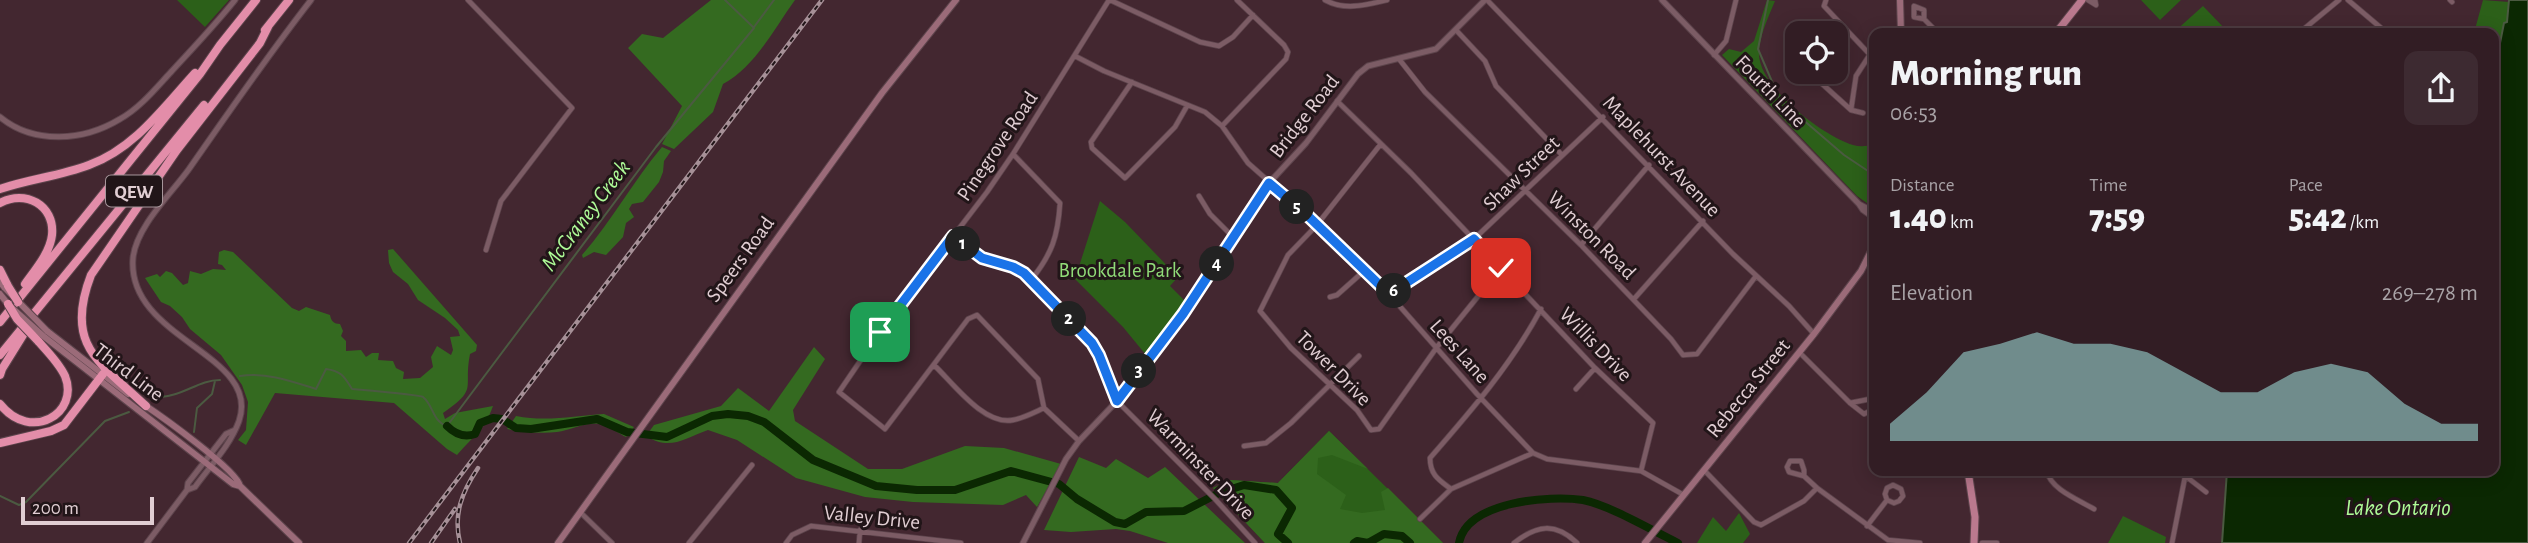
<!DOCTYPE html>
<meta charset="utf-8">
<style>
body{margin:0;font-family:"Alegreya Sans",sans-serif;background:#3d2a31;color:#f1f3f6;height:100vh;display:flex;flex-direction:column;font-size:26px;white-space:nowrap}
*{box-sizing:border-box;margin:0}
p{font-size:23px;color:#a8a2a6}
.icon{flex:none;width:38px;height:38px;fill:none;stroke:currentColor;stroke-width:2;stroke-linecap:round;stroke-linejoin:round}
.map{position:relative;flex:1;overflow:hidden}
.drawer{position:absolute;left:1869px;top:28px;width:630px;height:448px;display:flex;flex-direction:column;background:#321d24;border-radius:14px;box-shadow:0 4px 18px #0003,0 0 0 2px #4d3b41}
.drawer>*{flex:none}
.controls{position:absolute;left:1785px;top:21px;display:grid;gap:14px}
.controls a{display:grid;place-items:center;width:63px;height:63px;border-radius:14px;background:#321d24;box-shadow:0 4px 18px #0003,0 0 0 2px #4d3b41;font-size:35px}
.scale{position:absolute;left:21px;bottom:18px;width:133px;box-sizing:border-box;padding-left:7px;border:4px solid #e1ced3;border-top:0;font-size:19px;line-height:24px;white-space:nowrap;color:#e1ced3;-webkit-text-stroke:5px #211518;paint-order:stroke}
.pin{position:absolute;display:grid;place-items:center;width:60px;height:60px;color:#fff;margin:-30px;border-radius:14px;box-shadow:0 4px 10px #0006}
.km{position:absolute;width:35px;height:35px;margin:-18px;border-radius:50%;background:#222;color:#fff;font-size:19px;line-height:35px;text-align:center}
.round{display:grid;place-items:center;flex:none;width:74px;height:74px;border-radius:14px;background:#3d2a31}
.headline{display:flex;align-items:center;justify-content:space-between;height:119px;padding:0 21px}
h1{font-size:38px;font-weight:800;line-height:52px}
.figures{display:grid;grid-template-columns:repeat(3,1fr);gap:10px;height:119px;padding:7px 21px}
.figures div{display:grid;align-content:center}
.figures b{font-size:35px;font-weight:800}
.figures small{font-size:19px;font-weight:400}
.figures p{font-size:19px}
.chart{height:196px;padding:14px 21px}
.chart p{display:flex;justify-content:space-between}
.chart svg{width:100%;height:126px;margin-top:7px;fill:#8bbbb9;opacity:.7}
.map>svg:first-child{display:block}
.green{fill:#2c6019}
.forest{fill:#346a20}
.water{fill:#0b2802;stroke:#4b5a41;stroke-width:2}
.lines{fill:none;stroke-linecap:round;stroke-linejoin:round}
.stream{stroke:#4b5a41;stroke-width:2}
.river{stroke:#0b2802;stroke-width:8}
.minor-casing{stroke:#5d444c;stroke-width:6}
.tertiary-casing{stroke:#5d444c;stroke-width:7}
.secondary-casing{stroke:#5d444c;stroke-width:8}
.primary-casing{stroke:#5d444c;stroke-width:9}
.motorway-casing{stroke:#5d444c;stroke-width:10}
.minor{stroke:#7c5c65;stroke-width:4.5}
.tertiary{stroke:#7c5c65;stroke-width:5}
.secondary{stroke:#9b6b79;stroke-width:6}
.primary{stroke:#ba798e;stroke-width:7}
.motorway{stroke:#e38da9;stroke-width:8}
.rail-casing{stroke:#a69097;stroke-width:4.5}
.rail{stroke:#211518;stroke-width:2;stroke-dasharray:5;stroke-linecap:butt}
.secondary-bridge-casing{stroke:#5d444c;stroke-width:8;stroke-linecap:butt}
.motorway-bridge-casing{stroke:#5d444c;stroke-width:10;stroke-linecap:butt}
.secondary-bridge{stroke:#9b6b79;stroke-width:6}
.motorway-bridge{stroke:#e38da9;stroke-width:8}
.route-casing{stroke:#fff;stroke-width:14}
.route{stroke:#1a73e8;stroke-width:9}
.labels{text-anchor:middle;stroke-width:6;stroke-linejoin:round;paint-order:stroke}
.shield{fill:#211518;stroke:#a7969b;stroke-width:2}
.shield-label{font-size:19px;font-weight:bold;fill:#e1ced3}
.street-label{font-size:21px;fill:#e1ced3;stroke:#211518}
.park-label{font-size:21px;fill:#90db78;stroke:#211518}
.water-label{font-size:23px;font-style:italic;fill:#aefb97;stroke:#211518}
</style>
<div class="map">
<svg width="2528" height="543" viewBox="0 0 2528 543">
<rect width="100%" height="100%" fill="#432730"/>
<path class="green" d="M177,0H229L205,27Z
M1767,0L1775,1C1769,16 1759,36 1759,53C1758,87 1823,136 1853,145C1860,147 1867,146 1874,145V208L1857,196L1722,55L1729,49L1741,52L1754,41Z
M2141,0H2181L2160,20Z
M2483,0L2509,2L2507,23L2496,63L2494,62V33H2474Z
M2203,6L2229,33H2173Z
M1100,201L1125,222L1178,277L1170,286L1186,302L1146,355L1123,327L1075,279Z
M1329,431L1443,543H1265L1213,488L1230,480L1278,483Z
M1739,513L1750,534L1743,543H1697L1713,517L1726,531Z
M2123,516L2166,537L2165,543H2108Z"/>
<path class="forest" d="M711,0H795C774,29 755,67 723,84L713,112L674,149L662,144L682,106L628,48L642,34L663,38Z
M662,147L671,151L664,161L663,172L659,182L643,202L632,204L629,209L634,217L626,223L623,237L606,255L594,252L583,258L582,255C612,221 633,181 662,147Z
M393,249L477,345L476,351L470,354C463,390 479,388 443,413L445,419L455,413L493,406C484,431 474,435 457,455L447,449L394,403L275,393L246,445L238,440L246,430L248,402L242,385L221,355L190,329L182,317L170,306L161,302L145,278L157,274L160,277L166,271L172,273L183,285L188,283L190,271L201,274L213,269L226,270L222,265L218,264L219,252L224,250L233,252L292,308L299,311L306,307L330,315C331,321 334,324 340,324L343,331L341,336L346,341V351L361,350L366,357L372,353H379L378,360L393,361L396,368L404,372L403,379L420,378L433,367L431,357L437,346L451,355L453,350L450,337L460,336L458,330L445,318L418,300L408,284L393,272L389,263L388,250Z
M814,347L825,359L793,410L795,421L868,469H902L965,446L1004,448L1061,464L1037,507L1026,495L1003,505L913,502L865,497L796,478L737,440L708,430C683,439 670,451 646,436L654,425L721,406L738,388L769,411Z
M604,414L634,427L626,437C618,433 609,426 601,424C586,421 571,430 557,432C542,434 522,432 507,429L516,416C546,422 574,416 604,414Z
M1329,431L1368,469L1332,455L1318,458L1317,474L1346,495L1340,509L1362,513L1385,510L1381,492L1388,488L1443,543H1265L1213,488L1230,480L1278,483Z
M1079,457L1106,468L1116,459L1148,478L1165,467L1245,543H1168L1130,531L1116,529L1071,532L1044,530Z"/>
<path class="water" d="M2509,0H2528V543H2222L2227,471H2494V62L2496,63L2504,23L2507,22Z"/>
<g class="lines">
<path class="stream" d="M1768,0L1758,49L1780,100L1844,155L1874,175
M754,27L774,0
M240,376C266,372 291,381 316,389L326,369C341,371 344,376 352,389C362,390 420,395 423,397C434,406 432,421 447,426L656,147L754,28L725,0
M151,400C158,395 164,398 172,395C189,391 202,380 220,380
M194,432L197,408L212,394L215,381
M0,496L19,505L26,502L105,421L129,412"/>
<path class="river" d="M447,426C455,434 464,438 475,434L480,423L493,418L502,419L516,428L531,429L597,419L627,432L667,437L712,416L728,414L748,416L764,422L813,460L876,486L917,490H955L1011,471L1059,484L1077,499L1115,522L1125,524L1146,512L1184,511L1219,493L1244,485L1276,490L1292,508L1278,534L1288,543
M1354,543L1357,541L1368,543L1384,534L1402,536L1410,543
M1459,543C1467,501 1550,495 1583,500C1609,505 1653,531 1678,543"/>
<defs>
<path id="minor" d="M468,0L572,108L501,201L486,250
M1110,0L1200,42L1219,46L1233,37L1253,15
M1325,0C1345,11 1366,5 1387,0
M1487,0L1733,254L1789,306L1814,334
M1826,0L1824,6L1874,59
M2088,0L2096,5L2095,0
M2348,0L2387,33
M2450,0L2452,2
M1924,19V10L1914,6V17L1924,19L1938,33
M1456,30L1485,61L1496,86L1562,155
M2299,33L2339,0
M1790,54L1797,61
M1714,55L1726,41L1736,0
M1075,56L1104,71L1205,112L1222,126L1248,163L1307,215L1389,294L1477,394L1533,453L1547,459L1641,471L1682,494
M1399,59L1425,92L1581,245L1671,339L1683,355L1697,354L1756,276
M1809,72L1851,110L1863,113
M1132,82L1091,142L1092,148L1125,178L1175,127L1187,106
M1337,101L1411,173L1595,368L1653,423L1641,471
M1851,110L1856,76L1869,56
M1222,126L1286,59L1288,52L1284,45L1237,0
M1380,145L1316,226L1288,255L1260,311L1291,348L1357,410L1371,430L1379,429L1437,347L1501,268
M1013,154L1060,203C1058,236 1052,254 1031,280
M1199,196L1210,214L1234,238
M953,236L982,258L1013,267L1024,273L1092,343L1099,355L1117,401L1215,499L1255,543
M1581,245L1649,165
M1389,294L1474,239L1603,117
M1330,297L1337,295L1364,271
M1634,299L1703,221
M1799,352L1850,403L1864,414L1874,409L1873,401L1870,399L1850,403
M934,365C953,383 984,426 1013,420C1024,418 1035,412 1044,408
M1576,389L1595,368
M1079,441L1044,408L1038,379L977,315L968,319L885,429L839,392L880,332L987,192L1013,154L1109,0
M1244,446L1266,443L1291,423L1359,356
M1704,470L1754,522L1761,525L1804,501L1817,488
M2047,471C2050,489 2079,500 2094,509
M2179,471L2206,492
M1804,476V470L1801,461H1790L1787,467L1789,472L1804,476L1817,488L1888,540L1920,543
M1451,489C1439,480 1430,475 1430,458C1471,411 1511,365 1541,309
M580,512L612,543
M1420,519L1451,489L1533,453
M1867,526L1887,500L1885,494L1887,488L1893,485L1901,489L1903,496L1899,501L1894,503L1887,500
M689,543L752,465
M786,543L792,535L811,526L961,543
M859,543L860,530
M1514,543C1537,525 1555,522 1577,543
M1982,543H1997
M2172,543L2185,477"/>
<path id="tertiary" d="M1662,0L1859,204L1863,210L1874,218
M0,117C34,145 84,141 120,119C140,108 156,88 171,72C193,48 215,25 235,0
M1859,204L1874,212
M187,490L195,487C210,466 230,446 239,421C262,354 126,339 133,258C136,227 171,194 189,169C229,112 268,55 311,0
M147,543L187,490L188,483L226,434L235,430
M1023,543L1066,459L1079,441L1117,401L1183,314L1269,183L1306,143L1358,74L1368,66L1436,49L1485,0"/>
<path id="secondary" d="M1900,0L1901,33
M0,282L5,288
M0,294L8,304
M47,331L128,394
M42,335L233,484L240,486L299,543
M143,404C161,416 237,470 240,486
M558,543L882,93L956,0
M1645,543L1814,334L1861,271L1874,245"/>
<path id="primary" d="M2056,33L2082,0
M1968,471L1975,517L1974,543"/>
<path id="motorway" d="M265,30L289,0
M0,189C29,179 60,176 89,165C134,149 163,108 195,73
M0,203C25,189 55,205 52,235C50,253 35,270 25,284
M0,270L8,286
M0,322L200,74L220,45L256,0
M0,355L204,105
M0,375L2,369L30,324
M0,404C31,443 80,413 65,376C59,363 47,351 38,341
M146,406C99,362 64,345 91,275L177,150L260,43L268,27
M0,443L51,431L64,425L103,374"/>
</defs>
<use href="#minor" class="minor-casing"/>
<use href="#tertiary" class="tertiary-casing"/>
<use href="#secondary" class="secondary-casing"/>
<use href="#primary" class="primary-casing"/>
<use href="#motorway" class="motorway-casing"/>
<use href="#minor" class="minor"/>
<use href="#tertiary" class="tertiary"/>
<use href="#secondary" class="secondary"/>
<use href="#primary" class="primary"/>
<use href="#motorway" class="motorway"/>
<defs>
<path id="rail" d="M409,543L822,0
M431,543L455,509
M460,543C453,514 462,492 478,468"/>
</defs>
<use href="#rail" class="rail-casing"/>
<use href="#rail" class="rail"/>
<defs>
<path id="secondary-bridge" d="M5,288L47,331
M12,308L42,335"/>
<path id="motorway-bridge" d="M8,286L18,302
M8,304L17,319L38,341"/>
</defs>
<use href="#secondary-bridge" class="secondary-bridge-casing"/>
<use href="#motorway-bridge" class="motorway-bridge-casing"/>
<use href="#secondary-bridge" class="secondary-bridge"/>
<use href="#motorway-bridge" class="motorway-bridge"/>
</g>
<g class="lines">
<defs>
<path id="route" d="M880,332L953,236L982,258L1013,267L1024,273L1092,343L1099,355L1117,401L1183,314L1269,183L1307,215L1389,294L1474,239L1501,268"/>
</defs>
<use href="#route" class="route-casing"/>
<use href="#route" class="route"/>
</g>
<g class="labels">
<rect class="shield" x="106" y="175.5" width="56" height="31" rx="5"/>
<g class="shield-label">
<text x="134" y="198">QEW</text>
</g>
<g class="street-label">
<text transform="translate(1771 91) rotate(46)" y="7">Fourth Line</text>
<text transform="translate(1304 116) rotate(-52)" y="7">Bridge Road</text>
<text transform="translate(997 146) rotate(-56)" y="7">Pinegrove Road</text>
<text transform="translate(1662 156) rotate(46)" y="7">Maplehurst Avenue</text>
<text transform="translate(1521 173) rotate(-44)" y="7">Shaw Street</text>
<text transform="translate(1592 235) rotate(45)" y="7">Winston Road</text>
<text transform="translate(740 259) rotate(-54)" y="7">Speers Road</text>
<text transform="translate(1596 344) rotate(46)" y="7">Willis Drive</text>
<text transform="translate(1460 351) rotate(48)" y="7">Lees Lane</text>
<text transform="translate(1334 368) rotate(45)" y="7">Tower Drive</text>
<text transform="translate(129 372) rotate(37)" y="7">Third Line</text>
<text transform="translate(1748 388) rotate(-51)" y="7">Rebecca Street</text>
<text transform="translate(1201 464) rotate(46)" y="7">Warminster Drive</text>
<text transform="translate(872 517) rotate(6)" y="7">Valley Drive</text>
</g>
<g class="park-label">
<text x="1120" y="277">Brookdale Park</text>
</g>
<g class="water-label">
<text transform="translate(585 215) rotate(-53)" y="8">McCraney Creek</text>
<text x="2398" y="515">Lake Ontario</text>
</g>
</g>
</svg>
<div class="controls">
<a><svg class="icon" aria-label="locate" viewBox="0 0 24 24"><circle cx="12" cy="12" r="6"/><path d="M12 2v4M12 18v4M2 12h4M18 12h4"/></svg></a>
</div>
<div class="scale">200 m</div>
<div class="pin" style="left:880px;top:332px;background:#1e9e55"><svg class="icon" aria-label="arrive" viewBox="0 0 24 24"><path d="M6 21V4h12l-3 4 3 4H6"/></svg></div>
<div class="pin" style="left:1501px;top:268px;background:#d93025"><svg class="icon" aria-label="check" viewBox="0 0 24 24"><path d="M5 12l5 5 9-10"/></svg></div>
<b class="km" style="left:963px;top:244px">1</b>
<b class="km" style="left:1069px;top:319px">2</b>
<b class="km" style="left:1139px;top:371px">3</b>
<b class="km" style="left:1217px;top:264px">4</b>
<b class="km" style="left:1297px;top:207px">5</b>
<b class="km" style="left:1394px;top:291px">6</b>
<section class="drawer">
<div class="headline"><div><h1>Morning run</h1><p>06:53</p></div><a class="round"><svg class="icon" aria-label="share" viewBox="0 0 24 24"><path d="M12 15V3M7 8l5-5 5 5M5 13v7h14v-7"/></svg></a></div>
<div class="figures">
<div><p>Distance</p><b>1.40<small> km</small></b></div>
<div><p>Time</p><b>7:59</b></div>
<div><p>Pace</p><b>5:42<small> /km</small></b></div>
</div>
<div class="chart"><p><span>Elevation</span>269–278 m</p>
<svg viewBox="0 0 160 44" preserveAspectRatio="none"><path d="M0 44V38L10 27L20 13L30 10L40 6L50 10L60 10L70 13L80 20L90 27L100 27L110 20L120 17L130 20L140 31L150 38L160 38V44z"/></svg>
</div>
</section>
</div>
